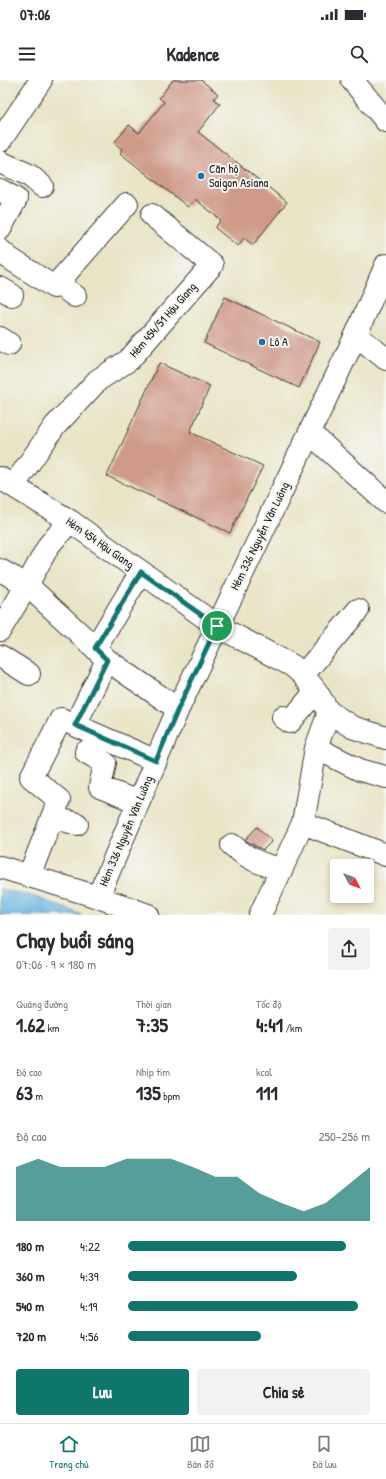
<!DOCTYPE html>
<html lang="vi">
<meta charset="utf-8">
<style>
body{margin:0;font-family:"Patrick Hand",sans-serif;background:#f2f2f3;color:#2b2b33;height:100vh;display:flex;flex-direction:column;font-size:15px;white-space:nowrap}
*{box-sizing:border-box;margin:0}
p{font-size:13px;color:#7c7c81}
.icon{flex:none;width:22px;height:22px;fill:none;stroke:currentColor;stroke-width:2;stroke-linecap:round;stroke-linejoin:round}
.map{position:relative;height:835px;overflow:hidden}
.details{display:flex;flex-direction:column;background:#fff;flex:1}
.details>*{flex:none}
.needle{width:26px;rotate:131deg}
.buttons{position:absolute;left:330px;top:779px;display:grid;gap:8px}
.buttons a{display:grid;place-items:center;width:44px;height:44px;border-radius:4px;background:#fff;box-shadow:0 2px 6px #0003;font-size:20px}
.pin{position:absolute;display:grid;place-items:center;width:34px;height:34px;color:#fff;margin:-17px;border:2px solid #fff;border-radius:50%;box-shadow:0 1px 4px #0007}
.round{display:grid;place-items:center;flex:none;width:42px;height:42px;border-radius:4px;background:#f2f2f3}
.headline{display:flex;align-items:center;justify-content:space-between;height:68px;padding:0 16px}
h1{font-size:22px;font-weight:800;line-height:30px}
.figures{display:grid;grid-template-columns:repeat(3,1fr);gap:6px;height:68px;padding:4px 16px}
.figures div{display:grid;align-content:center}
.figures b{font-size:20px;font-weight:800}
.figures small{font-size:11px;font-weight:400}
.figures p{font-size:11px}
.chart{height:112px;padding:8px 16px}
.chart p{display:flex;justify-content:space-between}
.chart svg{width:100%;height:72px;margin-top:4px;fill:#0f766e;opacity:.7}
.button{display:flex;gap:8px;margin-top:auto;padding:8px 16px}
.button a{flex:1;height:46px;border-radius:4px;background:#0f766e;color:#fff;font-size:16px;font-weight:800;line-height:46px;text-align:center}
.button a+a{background:#f2f2f3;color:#2b2b33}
ul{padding:0 16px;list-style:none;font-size:13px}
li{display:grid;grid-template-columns:64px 48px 1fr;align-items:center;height:30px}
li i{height:10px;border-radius:5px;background:#0f766e}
.status{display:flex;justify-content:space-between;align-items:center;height:28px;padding:0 20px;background:#fff;direction:ltr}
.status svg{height:11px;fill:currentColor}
header{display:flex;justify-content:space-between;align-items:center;height:52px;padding:0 16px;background:#fff;font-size:18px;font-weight:800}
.dock{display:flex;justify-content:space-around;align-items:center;height:56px;border-top:1px solid #e1e1e2;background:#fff;font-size:11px;color:#7c7c81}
.dock a{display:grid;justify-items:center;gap:2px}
.dock .on{color:#0f766e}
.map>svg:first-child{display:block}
.water{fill:#69b5e2;stroke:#42687f}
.building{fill:#cf9a89}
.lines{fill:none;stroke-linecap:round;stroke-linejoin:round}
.minor-casing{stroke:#3b3a35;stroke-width:24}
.minor{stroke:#fff;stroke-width:22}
.route-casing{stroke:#fff;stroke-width:8}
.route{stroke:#0f766e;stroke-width:5}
.poi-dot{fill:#1f6fb2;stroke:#f6f6f2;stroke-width:1.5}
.labels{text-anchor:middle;stroke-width:4;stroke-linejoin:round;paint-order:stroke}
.poi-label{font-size:12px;fill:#1c1c1c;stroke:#f6f6f2;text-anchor:start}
.street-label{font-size:12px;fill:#1c1c1c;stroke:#f6f6f2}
</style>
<div class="status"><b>07:06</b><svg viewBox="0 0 49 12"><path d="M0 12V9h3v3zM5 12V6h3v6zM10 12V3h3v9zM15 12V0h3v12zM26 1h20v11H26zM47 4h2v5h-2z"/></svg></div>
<header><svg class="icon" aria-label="menu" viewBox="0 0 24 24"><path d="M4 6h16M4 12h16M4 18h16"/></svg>Kadence<svg class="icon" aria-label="search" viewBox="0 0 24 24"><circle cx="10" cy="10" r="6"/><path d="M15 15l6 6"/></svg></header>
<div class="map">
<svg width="386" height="835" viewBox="0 0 386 835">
<rect width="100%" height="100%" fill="#f6f6f2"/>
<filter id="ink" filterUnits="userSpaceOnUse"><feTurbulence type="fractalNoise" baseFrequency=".025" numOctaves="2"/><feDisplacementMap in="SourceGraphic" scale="8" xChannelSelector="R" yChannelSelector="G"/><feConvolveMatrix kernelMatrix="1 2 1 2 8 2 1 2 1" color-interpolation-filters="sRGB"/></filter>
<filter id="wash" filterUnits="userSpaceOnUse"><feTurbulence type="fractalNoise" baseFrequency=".012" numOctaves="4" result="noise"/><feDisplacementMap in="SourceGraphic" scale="16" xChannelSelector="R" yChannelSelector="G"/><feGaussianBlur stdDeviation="0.9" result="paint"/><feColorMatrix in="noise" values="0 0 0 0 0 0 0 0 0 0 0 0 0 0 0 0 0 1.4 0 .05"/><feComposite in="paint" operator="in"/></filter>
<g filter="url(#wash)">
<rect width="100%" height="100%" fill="#e9e4c5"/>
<path class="water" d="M0,809L32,816L83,835H0Z"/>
<g id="blocks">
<path class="building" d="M173,0H201L218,14L214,19L220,24L198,52L287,122L253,165L244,158L238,166L215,148L221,140L195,119L188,127L120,73L122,69L114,63L129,45L139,53L164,22L159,18Z
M225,217L320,262L299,308L204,263Z
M159,283L210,306L190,352L263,386L230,453L107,396Z
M257,747L272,761L263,770L245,760Z"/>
</g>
</g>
<g filter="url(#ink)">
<use href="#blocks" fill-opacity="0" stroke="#3b3a35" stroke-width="1"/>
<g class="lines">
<defs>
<path id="minor" d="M352,0L386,41
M0,61L41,0
M0,82L29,95L42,106
M0,110L16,119L0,149
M0,170L9,178L54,207L127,124
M57,203L75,216
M0,208L12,215
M356,255L386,279
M0,258L9,264
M310,353L386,422
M0,398L70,441L217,546L293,586L303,595L316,611L329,632L352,647L386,658
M14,405L55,346L98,300L129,280L212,185L152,135
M0,490L27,505L49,465L70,441
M141,492L95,568L107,580L178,629
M0,550L27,505L95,568
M0,576L29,594
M303,595L358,530
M283,637L290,642L316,611
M75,645L107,580
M316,668L360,690L386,697
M86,672L105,683L100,707L138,722
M52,737L77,744
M303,743L386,775
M232,765C248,779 262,785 282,789
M0,787L98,817L148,835
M29,796L59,720L31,697L61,639L156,681
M98,817L178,629L356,255L386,185
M260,835L303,743L316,668L329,632"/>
</defs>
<use href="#minor" class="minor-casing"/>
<use href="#minor" class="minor"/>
</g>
</g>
<g class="lines" filter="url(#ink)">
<defs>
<path id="route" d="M141,492L217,546L178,629L156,681L75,645L107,580L95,568Z"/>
</defs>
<use href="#route" class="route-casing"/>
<use href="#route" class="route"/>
</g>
<g class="poi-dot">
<circle cx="201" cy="96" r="4"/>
<circle cx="262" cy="262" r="4"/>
</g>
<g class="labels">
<g class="poi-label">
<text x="209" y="93">Căn hộ<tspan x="209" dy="14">Saigon Asiana</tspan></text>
<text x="270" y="266">Lô A</text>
</g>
<g class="street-label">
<text transform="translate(163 240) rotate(-49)" y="4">Hẻm 454/51 Hậu Giang</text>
<text transform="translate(260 456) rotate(-64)" y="4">Hẻm 336 Nguyễn Văn Luông</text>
<text transform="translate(100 463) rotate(35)" y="4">Hẻm 454 Hậu Giang</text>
<text transform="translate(126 751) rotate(-67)" y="4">Hẻm 336 Nguyễn Văn Luông</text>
</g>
</g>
</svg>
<div class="buttons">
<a><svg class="needle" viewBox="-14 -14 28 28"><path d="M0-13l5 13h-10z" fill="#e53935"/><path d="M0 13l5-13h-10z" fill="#7c7c81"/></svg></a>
</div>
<div class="pin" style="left:217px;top:546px;background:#1e9e55"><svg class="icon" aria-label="arrive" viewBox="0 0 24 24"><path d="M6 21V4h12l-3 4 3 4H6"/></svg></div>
</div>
<section class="details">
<div class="headline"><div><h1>Chạy buổi sáng</h1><p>07:06 · 9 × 180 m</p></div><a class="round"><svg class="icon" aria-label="share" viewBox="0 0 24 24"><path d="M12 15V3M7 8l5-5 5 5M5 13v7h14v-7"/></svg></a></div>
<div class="figures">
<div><p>Quãng đường</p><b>1.62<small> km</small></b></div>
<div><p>Thời gian</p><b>7:35</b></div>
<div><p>Tốc độ</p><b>4:41<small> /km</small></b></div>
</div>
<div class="figures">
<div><p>Độ cao</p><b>63<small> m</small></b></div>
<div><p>Nhịp tim</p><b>135<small> bpm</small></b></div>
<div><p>kcal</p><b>111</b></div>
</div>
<div class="chart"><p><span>Độ cao</span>250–256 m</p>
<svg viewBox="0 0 160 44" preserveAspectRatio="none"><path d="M0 44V11L10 6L20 11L30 11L40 11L50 6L60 6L70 6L80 11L90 17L100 17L110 27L120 33L130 38L140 33L150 22L160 11V44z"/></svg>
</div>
<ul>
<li><b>180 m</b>4:22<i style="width:90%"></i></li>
<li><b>360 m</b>4:39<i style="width:70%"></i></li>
<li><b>540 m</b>4:19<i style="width:95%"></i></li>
<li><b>720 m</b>4:56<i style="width:55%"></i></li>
</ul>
<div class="button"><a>Lưu</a><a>Chia sẻ</a></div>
</section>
<nav class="dock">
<a class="on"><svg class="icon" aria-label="home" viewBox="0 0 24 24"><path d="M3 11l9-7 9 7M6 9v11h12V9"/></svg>Trang chủ</a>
<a><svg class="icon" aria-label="map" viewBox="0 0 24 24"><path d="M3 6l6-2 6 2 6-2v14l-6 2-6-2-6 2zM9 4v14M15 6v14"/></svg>Bản đồ</a>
<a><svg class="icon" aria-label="saved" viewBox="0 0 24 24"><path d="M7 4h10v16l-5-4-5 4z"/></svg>Đã lưu</a>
</nav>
